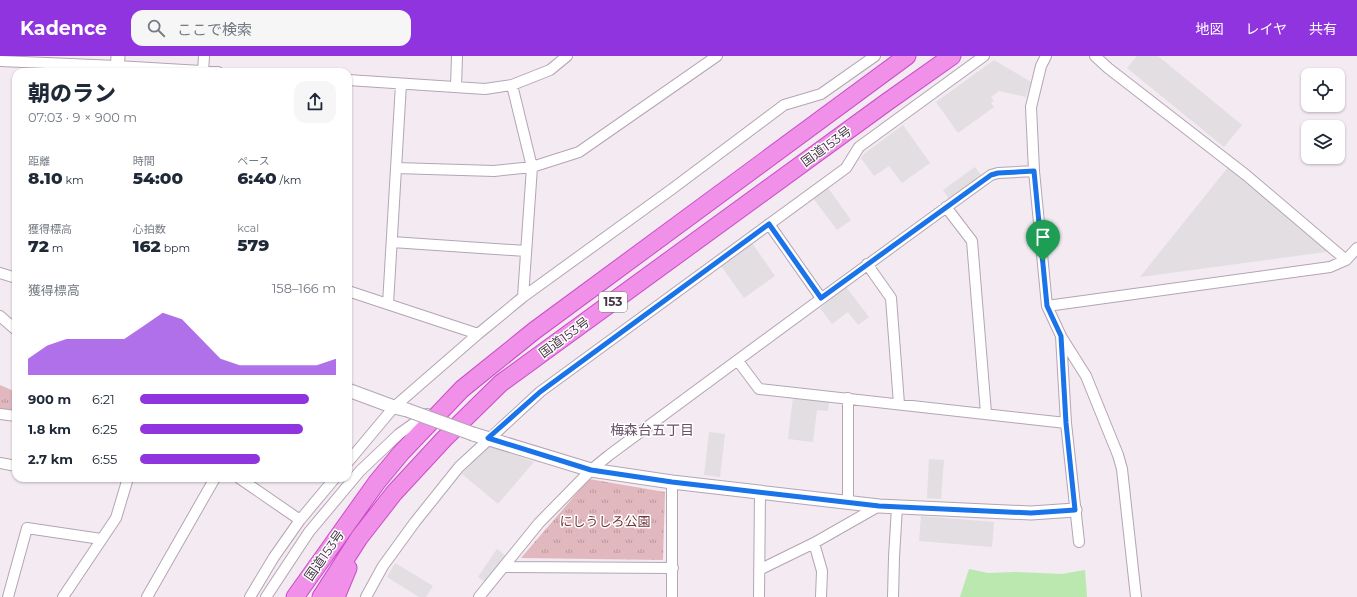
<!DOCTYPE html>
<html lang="ja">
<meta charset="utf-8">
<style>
body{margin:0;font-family:Montserrat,"Noto Sans JP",sans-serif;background:#f6f6f7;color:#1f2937;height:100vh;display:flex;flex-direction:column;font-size:15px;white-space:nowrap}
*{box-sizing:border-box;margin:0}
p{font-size:13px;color:#747a83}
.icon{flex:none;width:22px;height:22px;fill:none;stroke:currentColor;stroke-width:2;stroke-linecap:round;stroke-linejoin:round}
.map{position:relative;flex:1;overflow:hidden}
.sheet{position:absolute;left:12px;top:12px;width:340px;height:414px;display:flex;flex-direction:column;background:#fff;border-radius:12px;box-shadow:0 1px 3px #0004}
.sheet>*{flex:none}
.buttons{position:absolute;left:1301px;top:12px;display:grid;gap:8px}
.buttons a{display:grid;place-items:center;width:44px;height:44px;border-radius:8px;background:#fff;box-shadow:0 1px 3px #0004;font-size:20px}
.pin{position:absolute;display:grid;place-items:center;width:34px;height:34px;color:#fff;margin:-41px -17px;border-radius:50% 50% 50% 0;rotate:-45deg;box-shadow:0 0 4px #0007}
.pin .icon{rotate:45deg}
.round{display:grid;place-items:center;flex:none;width:42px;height:42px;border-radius:12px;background:#f6f6f7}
.overview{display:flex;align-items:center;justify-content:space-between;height:68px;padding:0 16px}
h1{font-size:22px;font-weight:800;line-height:30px}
.figures{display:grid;grid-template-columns:repeat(3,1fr);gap:6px;height:68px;padding:4px 16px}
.figures div{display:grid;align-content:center}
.figures b{font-size:17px;font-weight:800}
.figures small{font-size:11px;font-weight:400}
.figures p{font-size:11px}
.chart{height:112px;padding:8px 16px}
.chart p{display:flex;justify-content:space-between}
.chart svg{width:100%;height:72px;margin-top:4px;fill:#9034e0;opacity:.7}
ul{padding:0 16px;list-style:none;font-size:13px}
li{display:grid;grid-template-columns:64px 48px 1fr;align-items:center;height:30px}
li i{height:10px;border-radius:5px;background:#9034e0}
header{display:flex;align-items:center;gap:24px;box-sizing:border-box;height:56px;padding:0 20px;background:#9034e0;color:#fff}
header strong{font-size:19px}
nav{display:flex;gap:22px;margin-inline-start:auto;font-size:14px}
.search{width:280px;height:36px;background:#f6f6f7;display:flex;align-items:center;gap:10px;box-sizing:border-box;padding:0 14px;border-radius:12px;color:#747a83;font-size:15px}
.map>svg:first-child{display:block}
.park{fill:url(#park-tufts)}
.parking{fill:#e2dee2}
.water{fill:#bae8ae}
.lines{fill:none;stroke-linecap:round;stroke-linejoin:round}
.minor-casing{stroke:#b4a5b4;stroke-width:12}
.tertiary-casing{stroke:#b4a5b4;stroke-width:15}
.trunk-casing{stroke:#cb4cc9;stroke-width:19}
.minor{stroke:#fff;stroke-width:10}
.tertiary{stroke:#fff;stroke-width:13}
.trunk{stroke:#f090e8;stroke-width:17}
.tertiary-bridge-casing{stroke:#b4a5b4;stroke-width:15;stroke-linecap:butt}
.tertiary-bridge{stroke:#fff;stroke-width:13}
.route-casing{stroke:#fff;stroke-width:8}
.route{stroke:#1a73e8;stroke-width:5}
.labels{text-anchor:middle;stroke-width:3;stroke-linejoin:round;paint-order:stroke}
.shield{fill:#fff;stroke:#7e747e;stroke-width:1}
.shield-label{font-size:12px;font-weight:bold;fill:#463946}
.street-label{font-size:13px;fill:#463946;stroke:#fff}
.park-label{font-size:13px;fill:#713333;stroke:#fff}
.neighbourhood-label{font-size:14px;fill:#675268;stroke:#fff}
</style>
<header>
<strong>Kadence</strong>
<div class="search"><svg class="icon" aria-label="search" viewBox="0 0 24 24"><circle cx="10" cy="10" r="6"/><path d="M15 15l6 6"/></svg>ここで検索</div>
<nav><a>地図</a><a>レイヤ</a><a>共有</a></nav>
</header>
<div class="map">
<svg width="1357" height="541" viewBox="0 0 1357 541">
<defs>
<pattern id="park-tufts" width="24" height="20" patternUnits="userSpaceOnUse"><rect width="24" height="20" fill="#e2b8bf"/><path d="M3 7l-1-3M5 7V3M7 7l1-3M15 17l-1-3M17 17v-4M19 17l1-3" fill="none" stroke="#b9979d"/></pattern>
</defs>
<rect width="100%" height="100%" fill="#f3eaf2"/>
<path class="park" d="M0,329L16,336V355L0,353Z
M589,423L665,436L663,504L521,502Z"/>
<path class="parking" d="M1137,0H1158L1242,69L1224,91L1127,12Z
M994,4L1031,26L1026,41L999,35L991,41L994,45L991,47L994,51L958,77L936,46Z
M903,69L930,107L902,127L889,110L874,120L861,102L865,97Z
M1229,110L1333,195L1140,221Z
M975,111L981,119L949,143L943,134Z
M828,132L851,164L837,174L813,142Z
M752,187L775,220L744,242L721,210Z
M846,231L869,261L858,269L848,256L832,268L820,252Z
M793,341L829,346L828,355L817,354L813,386L788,383Z
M709,376L725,378L720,421L704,419Z
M492,390L534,406L498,448L462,418L485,392Z
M929,403L944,404L941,443L927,442Z
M921,460L994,466L992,491L919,485Z
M497,493L506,500L487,527L478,521Z
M395,507L433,530L426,541H419L387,521Z"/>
<path class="water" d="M969,513L988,517L1015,516L1062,518L1085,514L1087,541H960Z"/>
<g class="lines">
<defs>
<path id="minor" d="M1046,0L1041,10L1031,51L1034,115L1047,250L1061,280L1066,367L1079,486
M1095,0L1108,12L1246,119L1346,204
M0,5L117,10L218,16
M203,16L204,0
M348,24L485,33L512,29L550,14L567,0
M512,29L532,111L523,241
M456,31L457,0
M396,112L494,115L532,111L579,96L717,0
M946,151L972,185L986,357
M769,168L821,242
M392,186L526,195
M867,208L891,242L899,348
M0,217L16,222
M348,235L478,278
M388,248L401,28
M1047,250L1330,211L1346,204L1357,192
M0,260L16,274
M1062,282L1086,320L1118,399L1122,413L1136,541
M738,305L759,333L1066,367
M0,358L16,360
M348,406L394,351L478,278L523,241L672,133L784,49L821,38L875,0
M0,407L16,410
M239,422L300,464
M672,426V541
M848,446V342
M814,487L822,515L821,541
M503,511L673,512
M759,514L814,487L879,450
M8,541L27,472L101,483
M63,541L116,462L128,422
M147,541L215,422
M250,541L274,501L300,464L335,422
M266,541L309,476L360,415L399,378L427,358
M366,541L383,510L415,466L459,411L540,336L846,112L859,91L984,0
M479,541L539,467L591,414L608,400C735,306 862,212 991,119L998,117L1034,115
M759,541L760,436
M893,541L894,501L897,451"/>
<path id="tertiary" d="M117,16L118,0
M348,334L394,351L407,354
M473,378L591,414L672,426L879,450L1031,457L1075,454"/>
<path id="trunk" d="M295,541L377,426L401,397L462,333L534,275L907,0
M321,541L359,482L394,437L444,383L501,327L887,46L952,0
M336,541L348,512"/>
</defs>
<use href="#minor" class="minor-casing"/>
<use href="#tertiary" class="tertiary-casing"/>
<use href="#trunk" class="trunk-casing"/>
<use href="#minor" class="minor"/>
<use href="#tertiary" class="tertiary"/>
<use href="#trunk" class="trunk"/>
<defs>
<path id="tertiary-bridge" d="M407,354L473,378"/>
</defs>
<use href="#tertiary-bridge" class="tertiary-bridge-casing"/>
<use href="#tertiary-bridge" class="tertiary-bridge"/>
</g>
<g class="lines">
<defs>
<path id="route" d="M1034,115L1047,250L1061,280L1066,367L1075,454L1031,457L879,450L672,426L591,414L488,382L540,336L769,168L821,242L991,119L998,117Z"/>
</defs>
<use href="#route" class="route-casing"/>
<use href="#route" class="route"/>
</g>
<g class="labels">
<rect class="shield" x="599" y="236" width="28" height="20" rx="3"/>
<g class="shield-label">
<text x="613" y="250">153</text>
</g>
<g class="street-label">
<text transform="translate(826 90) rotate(-36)" y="5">国道153号</text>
<text transform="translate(564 281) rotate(-36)" y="5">国道153号</text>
<text transform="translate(324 499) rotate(-55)" y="5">国道153号</text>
</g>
<g class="park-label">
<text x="605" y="470">にしうしろ公園</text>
</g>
<g class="neighbourhood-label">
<text x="652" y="379">梅森台五丁目</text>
</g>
</g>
</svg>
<div class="buttons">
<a><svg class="icon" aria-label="locate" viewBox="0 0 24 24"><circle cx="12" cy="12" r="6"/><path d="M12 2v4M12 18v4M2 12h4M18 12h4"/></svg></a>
<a><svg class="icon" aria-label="layers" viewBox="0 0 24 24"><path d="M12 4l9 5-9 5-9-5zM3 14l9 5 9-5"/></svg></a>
</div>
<div class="pin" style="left:1043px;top:205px;background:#1e9e55"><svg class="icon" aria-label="arrive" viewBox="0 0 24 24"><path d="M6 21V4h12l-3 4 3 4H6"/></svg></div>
<section class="sheet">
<div class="overview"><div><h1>朝のラン</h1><p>07:03 · 9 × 900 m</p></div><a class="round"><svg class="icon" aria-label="share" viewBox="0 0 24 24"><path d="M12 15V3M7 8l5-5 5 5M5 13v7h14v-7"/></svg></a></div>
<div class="figures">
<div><p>距離</p><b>8.10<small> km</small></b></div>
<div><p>時間</p><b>54:00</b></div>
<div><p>ペース</p><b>6:40<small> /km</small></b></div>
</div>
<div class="figures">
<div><p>獲得標高</p><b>72<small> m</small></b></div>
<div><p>心拍数</p><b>162<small> bpm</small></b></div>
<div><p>kcal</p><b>579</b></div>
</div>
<div class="chart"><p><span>獲得標高</span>158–166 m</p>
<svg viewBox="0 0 160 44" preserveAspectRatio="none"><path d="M0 44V34L10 26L20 22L30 22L40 22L50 22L60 14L70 6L80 10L90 22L100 34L110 38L120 38L130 38L140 38L150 38L160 34V44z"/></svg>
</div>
<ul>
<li><b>900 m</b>6:21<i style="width:86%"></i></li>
<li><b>1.8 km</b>6:25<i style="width:83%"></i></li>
<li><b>2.7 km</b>6:55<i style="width:61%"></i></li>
</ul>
</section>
</div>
